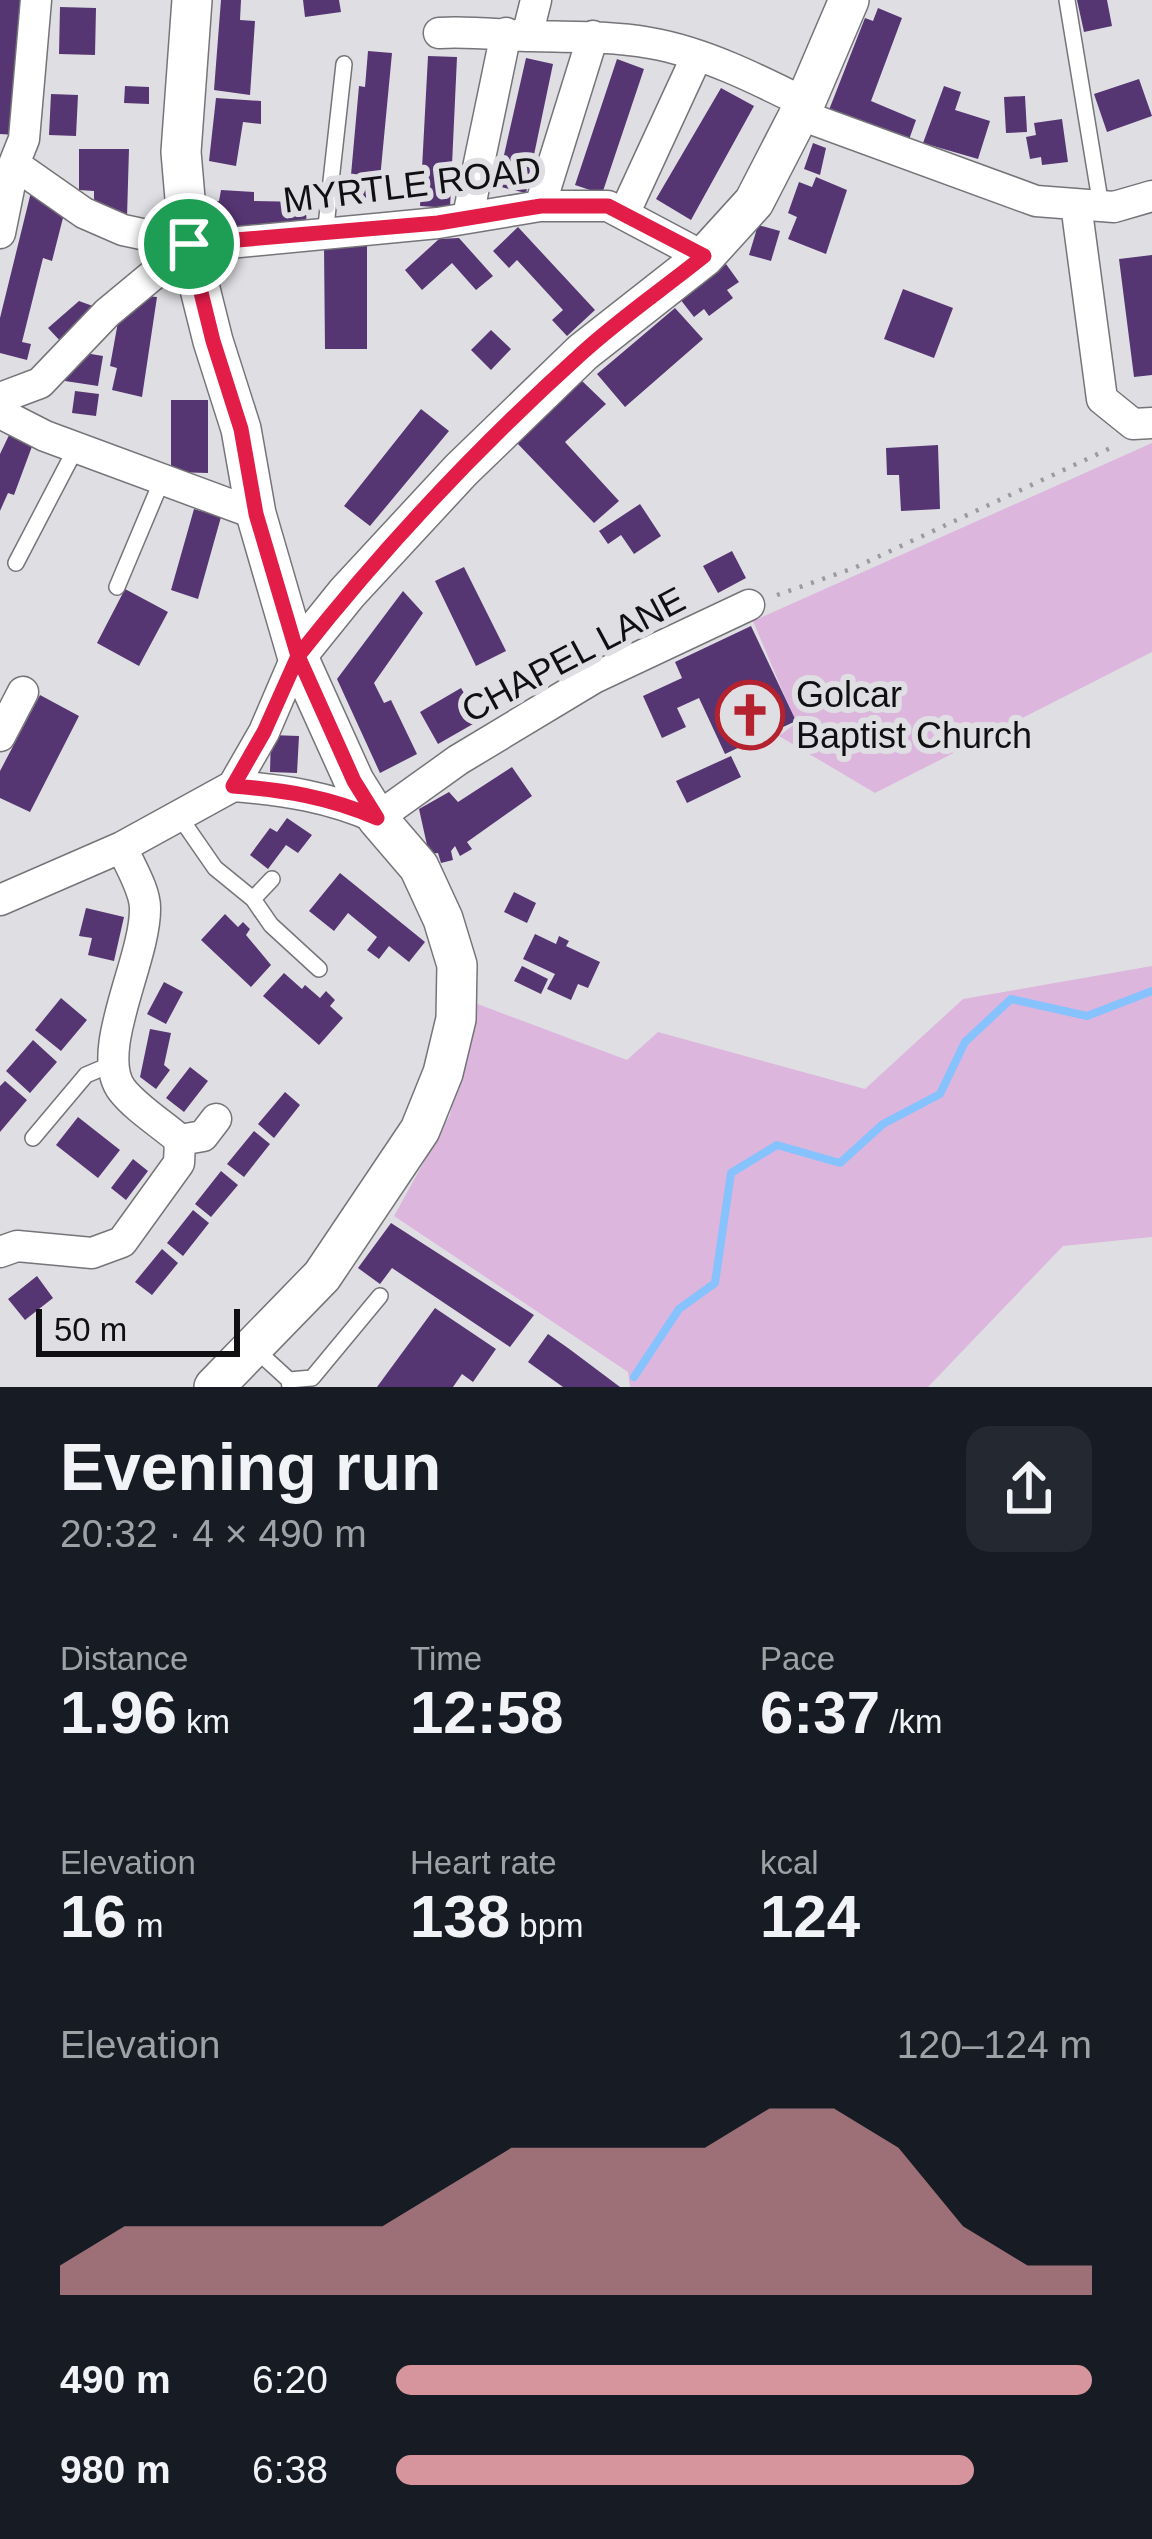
<!DOCTYPE html>
<meta charset="utf-8">
<style>
body{margin:0;font-family:Arial,sans-serif;background:#242831;color:#f1f3f6;height:100vh;display:flex;flex-direction:column;font-size:45px;white-space:nowrap}
*{box-sizing:border-box;margin:0}
p{font-size:39px;color:#9ea1a6}
.icon{flex:none;width:66px;height:66px;fill:none;stroke:currentColor;stroke-width:2;stroke-linecap:round;stroke-linejoin:round}
.map{position:relative;height:1387px;overflow:hidden}
.drawer{display:flex;flex-direction:column;background:#171b24;flex:1}
.drawer>*{flex:none}
.scale{position:absolute;left:36px;bottom:30px;width:204px;box-sizing:border-box;padding-left:12px;border:6px solid #101012;border-top:0;font-size:33px;line-height:42px;white-space:nowrap;color:#101012;-webkit-text-stroke:9px #dfdfe3;paint-order:stroke}
.pin{position:absolute;display:grid;place-items:center;width:102px;height:102px;color:#fff;margin:-51px;border:6px solid #fff;border-radius:50%;box-shadow:0 3px 12px #0007}
.round{display:grid;place-items:center;flex:none;width:126px;height:126px;border-radius:24px;background:#242831}
.summary{display:flex;align-items:center;justify-content:space-between;height:204px;padding:0 60px}
h1{font-size:66px;font-weight:800;line-height:90px}
.metrics{display:grid;grid-template-columns:repeat(3,1fr);gap:18px;height:204px;padding:12px 60px}
.metrics div{display:grid;align-content:center}
.metrics b{font-size:60px;font-weight:800}
.metrics small{font-size:33px;font-weight:400}
.metrics p{font-size:33px}
.chart{height:336px;padding:24px 60px}
.chart p{display:flex;justify-content:space-between}
.chart svg{width:100%;height:216px;margin-top:12px;fill:#d6959c;opacity:.7}
ul{padding:0 60px;list-style:none;font-size:39px}
li{display:grid;grid-template-columns:192px 144px 1fr;align-items:center;height:90px}
li i{height:30px;border-radius:15px;background:#d6959c}
.map>svg:first-child{display:block}
.green{fill:#dcb6dd}
.lines{fill:none;stroke-linecap:round;stroke-linejoin:round}
.stream{stroke:#86c2fe;stroke-width:8}
.building{fill:#563573}
.service-casing{stroke:#757579;stroke-width:18}
.minor-casing{stroke:#757579;stroke-width:33}
.tertiary-casing{stroke:#757579;stroke-width:42}
.path{stroke:#9b9b9e;stroke-width:4.5;stroke-dasharray:3 9;stroke-linecap:butt}
.service{stroke:#fff;stroke-width:15}
.minor{stroke:#fff;stroke-width:30}
.tertiary{stroke:#fff;stroke-width:39}
.route-casing{stroke:#fff;stroke-width:24}
.route{stroke:#e11d48;stroke-width:15}
.labels{text-anchor:middle;stroke-width:12;stroke-linejoin:round;paint-order:stroke}
.street-label{font-size:36px;fill:#101012;stroke:#dfdfe3}
.poi-label{font-size:36px;fill:#101012;stroke:#dfdfe3;text-anchor:start}
</style>
<div class="map">
<svg width="1152" height="1387" viewBox="0 0 1152 1387">
<rect width="100%" height="100%" fill="#dfdfe3"/>
<path class="green" d="M1152,443V652L875,793L779,736L796,723L753,621Z
M1152,966V1237L1063,1246L928,1387H630L628,1372L394,1216L450,1115L475,1003L627,1060L658,1032L865,1089L963,999Z"/>
<g class="lines">
<path class="stream" d="M634,1377L679,1309L715,1283L731,1173L777,1145L840,1163L883,1124L940,1094L965,1042L1011,999L1087,1016L1152,991"/>
</g>
<path class="building" d="M0,0H25L16,135L0,134Z
M221,0H241L240,20L255,21L250,95L214,90Z
M303,0H339L341,12L305,17Z
M1077,0H1107L1112,26L1084,32Z
M60,7L96,8L95,55L59,54Z
M878,8L902,18L871,101L916,120L906,148L827,115L865,18L873,21Z
M368,51L392,53L380,179L368,178L366,199L345,197L347,175H351L359,86L365,87Z
M428,56L457,57L450,208L420,206Z
M526,58L553,64L526,193L497,186Z
M617,59L644,69L602,194L575,185Z
M1139,79L1152,116L1107,132L1094,94Z
M125,86L149,87V104L124,103Z
M944,86L961,92L955,110L990,121L978,159L923,143Z
M721,88L754,106L691,220L656,199Z
M51,94L78,95L76,136L49,135Z
M1025,96L1027,132L1006,133L1004,97Z
M216,98L261,101V124L243,122L236,166L209,161Z
M1062,119L1068,162L1042,165L1041,157L1030,159L1026,137L1036,135L1034,123Z
M813,143L826,148L820,175L804,169Z
M79,149H129L127,217L94,211V191L79,190Z
M816,177L847,190L826,254L788,239L797,217L788,213L799,182L812,187Z
M32,188L65,210L52,261L43,258L22,342L31,344L27,360L0,353V318Z
M221,190L254,192V201L307,202L306,225L198,229L205,202L219,201Z
M758,225L780,231L771,261L749,255Z
M518,227L595,310L567,336L552,320L563,310L517,260L509,268L493,251Z
M459,238L493,276L476,290L452,263L422,290L405,270L439,239Z
M324,246H367V349H325Z
M1152,255V375L1134,377L1119,259Z
M726,264L739,282L727,290L733,298L709,316L704,309L694,317L680,299Z
M903,289L953,308L934,358L884,339Z
M135,295L157,297L142,397L112,390L117,368L110,366L120,311Z
M79,301L101,309L64,345L48,328Z
M675,308L703,339L625,407L597,374Z
M491,330L511,349L491,370L471,350Z
M79,352L103,356L98,386L65,381L69,359Z
M580,379L606,404L565,442L619,501L594,523L517,443Z
M75,391L99,394L96,416L72,413Z
M171,400H208V473L171,472Z
M421,409L449,431L370,526L344,506Z
M11,431L34,441L14,495L8,493L0,511V454Z
M938,445L940,509L901,511L899,475H887L886,448Z
M640,504L661,536L634,554L621,535L608,544L599,531Z
M194,509L221,517L198,599L171,590Z
M732,551L746,578L718,593L703,566Z
M464,567L506,651L476,666L435,581Z
M125,589L168,612L139,666L97,643Z
M403,591L423,613L374,683L384,703L391,700L417,754L380,773L337,679Z
M751,626L796,721L725,754L699,698L677,708L686,727L662,738L643,696L682,678L675,662Z
M461,688L480,720L438,744L420,712Z
M40,695L79,716L30,812L0,798V771Z
M271,735L299,736L297,773L270,772Z
M731,756L741,777L687,803L676,781Z
M512,767L532,796L467,842L472,849L460,856L455,846L451,851L453,860L441,863L438,853L429,854L419,809L449,792L458,802Z
M287,818L312,835L298,853L286,845L268,869L250,855L270,828L277,832Z
M340,873L425,942L409,962L389,946L379,959L367,950L377,937L348,913L334,931L309,911Z
M514,892L536,903L527,923L504,912Z
M86,908L124,917L114,961L88,955L92,938L79,936Z
M225,914L238,927L243,922L250,929L246,935L271,965L251,987L201,940Z
M535,934L556,944L559,936L569,941L566,946L600,962L588,988L578,984L571,1000L547,989L555,974L523,959Z
M522,966L548,979L541,994L514,981Z
M284,973L302,989L305,985L320,998L326,991L335,1000L330,1006L343,1018L319,1045L263,996Z
M164,982L183,992L166,1024L147,1014Z
M61,998L87,1020L61,1051L35,1030Z
M150,1029L171,1033L164,1065L170,1070L156,1089L140,1077Z
M33,1040L57,1062L30,1093L6,1071Z
M190,1067L208,1081L184,1112L166,1098Z
M5,1081L27,1100L0,1132V1086Z
M285,1092L300,1105L274,1138L258,1124Z
M78,1117L120,1150L98,1178L56,1145Z
M254,1131L270,1144L244,1177L227,1164Z
M133,1159L148,1171L126,1200L111,1188Z
M221,1171L238,1185L211,1217L195,1204Z
M193,1210L209,1223L183,1256L167,1243Z
M391,1223L534,1315L510,1347L392,1268L380,1284L358,1268Z
M162,1249L178,1263L152,1295L135,1282Z
M37,1276L53,1298L25,1320L8,1299Z
M435,1308L496,1349L473,1382L462,1374L453,1387H377Z
M548,1334L568,1348L620,1387H563L528,1362Z"/>
<g class="lines">
<defs>
<path id="service" d="M1067,0L1101,206
M325,235L344,64
M16,563L76,448
M117,587L162,480
M179,816L215,868L253,899L271,925L319,969
M253,899L272,879
M33,1138L86,1075L112,1064
M255,1349L289,1380L290,1387
M289,1380L312,1378L380,1296"/>
<path id="minor" d="M439,33C470,31 499,35 531,36C571,37 610,36 650,43C703,52 757,79 805,103
M527,36L536,0
M798,114L1036,201L1114,207L1152,196
M14,164L84,213L123,230L198,246L438,223L540,206H608L704,257
M1076,204L1102,399L1133,424L1152,423
M540,206L593,36
M624,214L696,58
M468,216L506,33
M0,233L14,164L24,139L36,0
M0,398L40,383L107,313L189,245
M0,413L45,436L256,514
M0,736L23,692
M233,786C284,790 330,797 377,818L458,760L594,678L749,605
M0,900L122,847L233,786L264,732L297,655
M180,1140L203,1136L216,1119
M0,1252L17,1246L92,1253L122,1242L179,1163L180,1140C162,1124 137,1109 122,1090C93,1052 146,959 145,908C145,889 129,865 122,847"/>
<path id="tertiary" d="M192,0L181,152L189,245L213,341L241,429L256,514L297,655L354,781L377,818L419,867L443,919L457,965L456,1019L443,1073L420,1130L322,1276L214,1387
M297,655L347,593L461,470L583,352L704,257L754,202L805,103L849,0"/>
</defs>
<use href="#service" class="service-casing"/>
<use href="#minor" class="minor-casing"/>
<use href="#tertiary" class="tertiary-casing"/>
<path class="path" d="M777,595L854,568L1117,445"/>
<use href="#service" class="service"/>
<use href="#minor" class="minor"/>
<use href="#tertiary" class="tertiary"/>
</g>
<g class="lines">
<defs>
<path id="route" d="M189,244L213,341L241,429L256,514L298,656L264,732L233,786C284,790 329,797 377,818L354,781L298,656C383,548 479,446 581,354C619,319 663,289 704,256L608,206H541L438,223L189,244"/>
</defs>
<use href="#route" class="route-casing"/>
<use href="#route" class="route"/>
</g>
<defs>
<symbol id="church-ring" viewBox="-11 -11 22 22"><circle r="9.5" fill="#dfdfe3" stroke="#b4222f" stroke-width="1.5"/><path d="M-1.2-6h2.4v3.5h3.3v2.4h-3.3V6h-2.4V-.1h-3.3v-2.4h3.3Z" fill="#b4222f"/></symbol>
</defs>
<g fill-rule="evenodd">
<use href="#church-ring" x="712" y="677" width="76" height="76"/>
</g>
<g class="labels">
<g class="street-label">
<text transform="translate(412 184) rotate(-7)" y="13">MYRTLE ROAD</text>
<text transform="translate(573 654) rotate(-28)" y="13">CHAPEL LANE</text>
</g>
<g class="poi-label">
<text x="796" y="707">Golcar<tspan x="796" dy="41">Baptist Church</tspan></text>
</g>
</g>
</svg>
<div class="scale">50 m</div>
<div class="pin" style="left:189px;top:244px;background:#1e9e55"><svg class="icon" aria-label="arrive" viewBox="0 0 24 24"><path d="M6 21V4h12l-3 4 3 4H6"/></svg></div>
</div>
<section class="drawer">
<div class="summary"><div><h1>Evening run</h1><p>20:32 · 4 × 490 m</p></div><a class="round"><svg class="icon" aria-label="share" viewBox="0 0 24 24"><path d="M12 15V3M7 8l5-5 5 5M5 13v7h14v-7"/></svg></a></div>
<div class="metrics">
<div><p>Distance</p><b>1.96<small> km</small></b></div>
<div><p>Time</p><b>12:58</b></div>
<div><p>Pace</p><b>6:37<small> /km</small></b></div>
</div>
<div class="metrics">
<div><p>Elevation</p><b>16<small> m</small></b></div>
<div><p>Heart rate</p><b>138<small> bpm</small></b></div>
<div><p>kcal</p><b>124</b></div>
</div>
<div class="chart"><p><span>Elevation</span>120–124 m</p>
<svg viewBox="0 0 160 44" preserveAspectRatio="none"><path d="M0 44V38L10 30L20 30L30 30L40 30L50 30L60 22L70 14L80 14L90 14L100 14L110 6L120 6L130 14L140 30L150 38L160 38V44z"/></svg>
</div>
<ul>
<li><b>490 m</b>6:20<i style="width:100%"></i></li>
<li><b>980 m</b>6:38<i style="width:83%"></i></li>
</ul>
</section>
